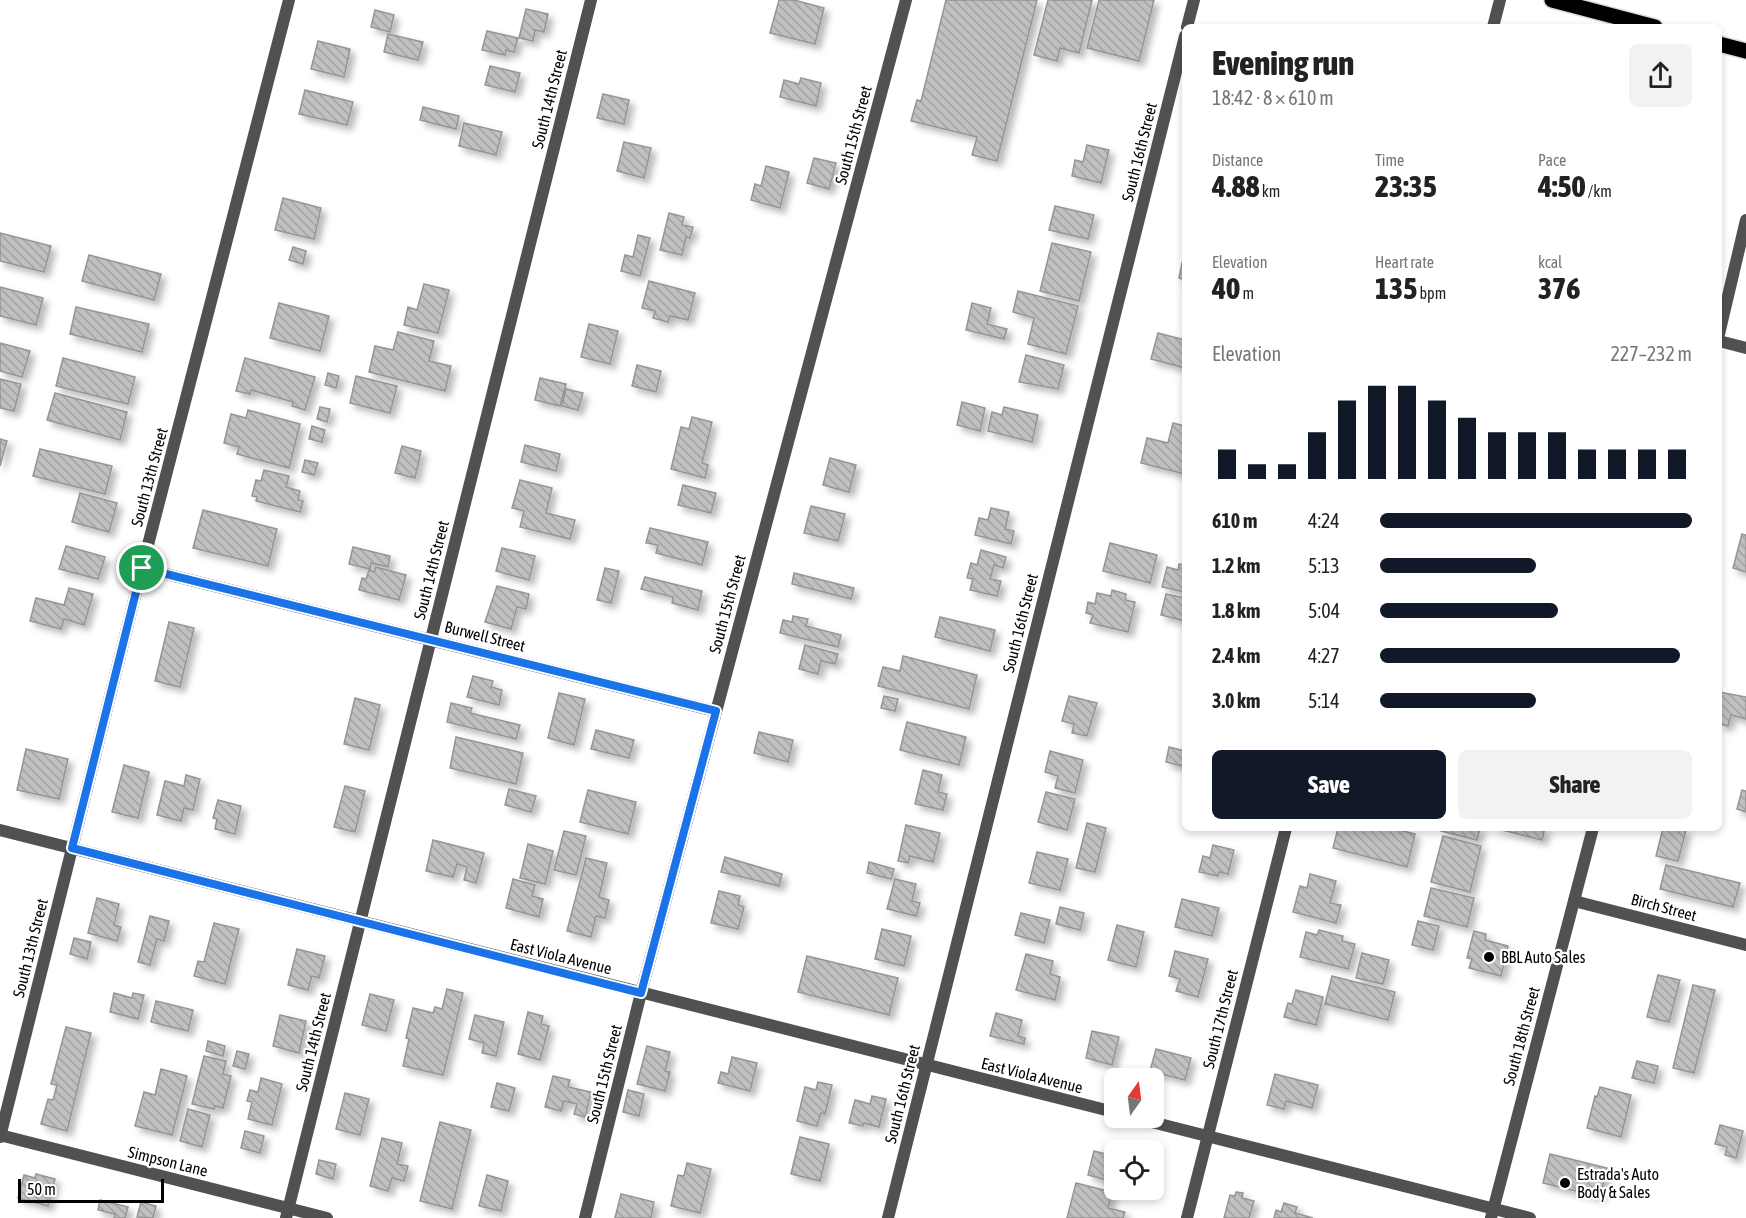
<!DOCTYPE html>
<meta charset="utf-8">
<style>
body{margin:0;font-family:"Asap Condensed",sans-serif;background:#f2f2f2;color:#222;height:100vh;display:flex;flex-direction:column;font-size:22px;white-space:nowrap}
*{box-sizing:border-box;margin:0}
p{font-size:20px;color:#767676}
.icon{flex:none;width:33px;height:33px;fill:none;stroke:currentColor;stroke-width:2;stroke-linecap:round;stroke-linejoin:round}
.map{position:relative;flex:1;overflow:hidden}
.side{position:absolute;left:1182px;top:24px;width:540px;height:807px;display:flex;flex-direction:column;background:#fff;border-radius:9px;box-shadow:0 3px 9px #0003}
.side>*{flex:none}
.needle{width:39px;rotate:14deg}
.controls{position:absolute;left:1104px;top:1068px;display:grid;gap:12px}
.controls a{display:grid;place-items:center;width:60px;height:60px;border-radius:9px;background:#fff;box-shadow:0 3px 9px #0003;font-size:30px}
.scale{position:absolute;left:18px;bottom:15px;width:146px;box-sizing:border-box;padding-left:6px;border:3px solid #000;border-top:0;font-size:16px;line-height:21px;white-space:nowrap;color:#000;-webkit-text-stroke:4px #fff;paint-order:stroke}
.pin{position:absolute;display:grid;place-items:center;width:51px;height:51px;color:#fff;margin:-26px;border:3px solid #fff;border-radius:50%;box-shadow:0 2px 6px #0007}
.round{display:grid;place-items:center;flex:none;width:63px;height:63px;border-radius:9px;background:#f2f2f2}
.head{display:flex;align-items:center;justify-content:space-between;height:102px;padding:0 30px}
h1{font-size:33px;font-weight:800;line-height:45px}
.stats{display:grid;grid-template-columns:repeat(3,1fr);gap:9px;height:102px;padding:6px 30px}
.stats div{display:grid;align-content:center}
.stats b{font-size:30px;font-weight:800}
.stats small{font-size:16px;font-weight:400}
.stats p{font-size:16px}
.chart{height:168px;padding:12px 30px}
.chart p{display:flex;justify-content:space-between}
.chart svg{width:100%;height:108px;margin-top:6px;stroke:#111827;stroke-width:6}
.action{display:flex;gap:12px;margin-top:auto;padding:12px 30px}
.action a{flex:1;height:69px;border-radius:9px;background:#111827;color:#fff;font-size:24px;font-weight:800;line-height:69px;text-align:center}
.action a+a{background:#f2f2f2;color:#222}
ul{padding:0 30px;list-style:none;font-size:20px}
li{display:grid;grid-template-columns:96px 72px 1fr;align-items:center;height:45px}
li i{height:15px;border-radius:8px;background:#111827}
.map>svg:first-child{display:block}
.building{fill:url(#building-back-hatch);stroke:#959595;stroke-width:1.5;filter:url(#shadow)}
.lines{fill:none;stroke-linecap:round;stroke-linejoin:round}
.primary-casing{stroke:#dbdbdb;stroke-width:18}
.minor{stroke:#515151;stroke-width:12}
.tertiary{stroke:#515151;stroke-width:12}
.primary{stroke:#000;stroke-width:15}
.route-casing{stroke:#fff;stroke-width:12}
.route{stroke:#1a73e8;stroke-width:8}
.poi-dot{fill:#000;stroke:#fff;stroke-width:2}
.labels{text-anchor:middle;stroke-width:4.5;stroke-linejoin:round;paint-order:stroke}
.street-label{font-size:16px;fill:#000;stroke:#fff}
.poi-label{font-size:16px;fill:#000;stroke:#fff;text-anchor:start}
</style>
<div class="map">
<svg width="1746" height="1218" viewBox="0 0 1746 1218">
<defs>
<pattern id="building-back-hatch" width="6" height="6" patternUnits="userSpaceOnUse" patternTransform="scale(1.5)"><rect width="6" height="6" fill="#c0c0c0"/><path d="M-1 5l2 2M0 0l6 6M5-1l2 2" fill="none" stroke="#a3a3a3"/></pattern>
<filter id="shadow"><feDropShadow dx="5" dy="5" stdDeviation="3" flood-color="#0004"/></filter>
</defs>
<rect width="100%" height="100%" fill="#fff"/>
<path class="building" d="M779,0H794L824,8L815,44L770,33Z
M946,0H1037L997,161L972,155L977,137L911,121L917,100L921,101Z
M1048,0H1092L1079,53L1060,48L1057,61L1034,55Z
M1099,0H1154L1139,61L1087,48Z
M526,9L548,14L544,32L535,30L533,41L519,38Z
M375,10L394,15L390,32L371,27Z
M487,31L518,38L514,52L506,50L505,55L482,50Z
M388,34L423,42L418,60L384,52Z
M318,41L350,49L344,77L311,69Z
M490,66L520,73L515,92L485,85Z
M801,78L821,83L816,106L780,97L784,80L799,84Z
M305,90L353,102L347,125L299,114Z
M603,94L629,100L624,124L597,118Z
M423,107L459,116L456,129L420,120Z
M464,123L502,132L496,155L459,146Z
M624,142L651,148L644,178L617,171Z
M1087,145L1109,150L1101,183L1072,176L1075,160L1083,162Z
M814,158L836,163L829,189L807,183Z
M766,166L789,172L780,208L751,200L755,184L761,186Z
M283,198L321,208L314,239L275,230Z
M1055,206L1094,215L1088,239L1049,230Z
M669,213L684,217L682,225L693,227L690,238L686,237L682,255L660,250Z
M0,233L51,246L44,272L0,261Z
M638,235L650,238L640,276L621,271L625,255L633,257Z
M1052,243L1091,252L1079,301L1040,291Z
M293,247L306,251L303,264L289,260Z
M89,255L161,274L154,300L82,281Z
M1182,263L1185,264V280L1179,278Z
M649,281L695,293L688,320L670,316L668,322L653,318L655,311L642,308Z
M424,284L449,290L438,333L404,325L408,307L417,310Z
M0,287L43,298L36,325L0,316Z
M1018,291L1078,306L1066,354L1028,344L1034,318L1013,312Z
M279,303L329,316L320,351L270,338Z
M972,303L991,308L987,324L1007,329L1004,339L966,330Z
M76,307L149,324L142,352L70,334Z
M589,324L618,331L610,364L581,357Z
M398,332L434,341L429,361L451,366L445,391L369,372L375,346L393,350Z
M1158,333L1185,340V368L1151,359Z
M0,343L30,351L22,377L0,371Z
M1026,355L1064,365L1058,389L1019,382Z
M63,358L135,377L128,404L56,386Z
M245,358L315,377L305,410L292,406L293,402L251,390L250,394L236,391Z
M637,365L661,371L656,392L632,386Z
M328,373L339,376L336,388L325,385Z
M356,376L397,386L390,413L350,403Z
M540,378L566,384L560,406L535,400Z
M0,379L21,384L14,411L0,408Z
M566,389L583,393L578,410L562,406Z
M55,393L127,412L120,440L47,420Z
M962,402L985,408L980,431L957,425Z
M320,407L330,409L327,422L317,419Z
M1004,407L1038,415L1032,442L988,431L992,412L1002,415Z
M248,410L300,424L289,468L237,454L239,447L224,443L231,414L246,418Z
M692,417L712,422L702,463L708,465L705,478L671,469L681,427L689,429Z
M1173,423L1185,426V474L1141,463L1147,438L1168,443Z
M312,426L325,430L322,442L309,439Z
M0,439L7,441L0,466Z
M525,445L560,454L556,471L521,462Z
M402,446L421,451L415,478L395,473Z
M40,449L112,466L105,494L33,476Z
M830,458L856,465L849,492L823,485Z
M305,460L318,463L314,475L302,472Z
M264,470L289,476L286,487L300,491L298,500L303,501L300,512L256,501L257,497L252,496L256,480L261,481Z
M520,480L552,488L546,513L575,520L570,539L520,527L524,511L512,508Z
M683,485L716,493L711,513L678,505Z
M80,493L117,503L109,532L72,522Z
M811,506L845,514L838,541L804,533Z
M991,508L1009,512L1005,529L1014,531L1011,544L975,535L979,518L988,520Z
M203,510L277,529L268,566L193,548Z
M650,528L708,542L702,565L656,553L658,545L646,543Z
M1742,534L1746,535V572L1733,568Z
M1110,543L1157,555L1150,583L1103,571Z
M66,546L105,557L98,579L59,569Z
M353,547L390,556L388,567L371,563L370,569L349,564Z
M502,548L535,556L529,580L496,571Z
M981,550L1006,557L1003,568L994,565L990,579L1001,581L997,596L970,590L973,579L967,578L971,563L977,565Z
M1179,564L1185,565V592L1162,587L1167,567L1178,570Z
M376,567L406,575L399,600L359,590L362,578L366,579L369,570L374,572Z
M605,568L619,571L611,603L597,600Z
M794,573L854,588L851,599L792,584Z
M645,577L702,591L698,610L672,603L673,597L641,589Z
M497,586L529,594L526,609L517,607L511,629L485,622Z
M69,588L93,594L84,625L64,619L61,629L30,621L36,598L64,605Z
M1112,590L1126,594L1125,600L1135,602L1128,632L1090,623L1093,615L1086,613L1088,602L1095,604L1097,593L1111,596Z
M1166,594L1185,598V621L1161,615Z
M793,616L808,619L806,626L841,635L838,647L780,633L783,620L792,622Z
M940,617L995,630L990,651L935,637Z
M169,622L194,628L180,687L155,681Z
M805,645L838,654L835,664L821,661L818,674L799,669Z
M903,656L977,675L969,709L878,686L883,667L900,671Z
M473,676L493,681L491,687L502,690L499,705L467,697Z
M1719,692L1746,697V719L1731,715L1728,726L1719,724Z
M559,693L585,699L574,745L548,738Z
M884,696L898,699L895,711L881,708Z
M1069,696L1097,703L1087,736L1072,733L1074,724L1062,721Z
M355,698L380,705L369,750L344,744Z
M451,703L472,708L470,713L520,725L516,739L447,722Z
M907,722L966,737L959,765L900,750Z
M596,730L634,740L629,758L591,749Z
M759,732L793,740L788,762L754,753Z
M456,737L523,753L516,784L450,768Z
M1169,747L1185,751L1182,766L1166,762Z
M26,749L68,759L59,799L17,790Z
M1050,751L1083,760L1075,793L1055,788L1058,776L1045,772Z
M124,765L149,772L138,818L112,812Z
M923,770L942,775L938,792L947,794L943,810L915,804Z
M186,775L200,779L193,810L184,808L181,821L157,815L165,781L184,786Z
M345,786L365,791L355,832L334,827Z
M509,789L536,796L531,812L505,805Z
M588,790L636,802L628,834L580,822Z
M1742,790L1746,791V812L1737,809Z
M1046,792L1075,799L1067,830L1038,822Z
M218,800L241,806L235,834L215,829L217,819L213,818Z
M1087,823L1106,828L1095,872L1076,868Z
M906,825L940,833L933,862L910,856L908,863L898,861Z
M1338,828H1392L1415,834L1407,867L1333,848Z
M1442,828H1480L1477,840L1441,831Z
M1494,828H1545L1542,840Z
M1663,828L1686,830L1678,861L1656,856Z
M564,831L586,836L576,875L554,870Z
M1443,836L1481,846L1470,892L1431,882Z
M433,840L484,853L476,883L464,880L467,867L457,864L453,877L426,871Z
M528,844L553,851L545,884L520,878Z
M1213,845L1234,850L1228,874L1219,872L1218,876L1199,872L1203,856L1210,858Z
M1037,852L1068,859L1060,890L1029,883Z
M725,857L782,874L779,886L721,872Z
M586,858L607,863L599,897L609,900L605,918L596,916L591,937L567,931Z
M869,862L894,869L891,879L867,873Z
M1666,865L1740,883L1733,907L1660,889Z
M1310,874L1336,881L1330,903L1341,905L1336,923L1293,912L1300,886L1307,888Z
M513,879L535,885L532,896L543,899L539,917L506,908Z
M895,879L916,884L912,901L920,903L916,916L887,909Z
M1431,888L1474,898L1467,927L1424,916Z
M719,891L740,896L738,905L744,907L738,929L711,923Z
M97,898L119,904L114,925L121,927L117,941L88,933Z
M1182,899L1219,908L1212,936L1175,927Z
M1060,907L1084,913L1080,930L1056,924Z
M1021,913L1050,920L1044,943L1015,935Z
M150,916L169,921L164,941L157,939L150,965L138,962Z
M1418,921L1439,926L1433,950L1412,945Z
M214,923L239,929L225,984L194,976L198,961L204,962Z
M1117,925L1144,932L1136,967L1108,960Z
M882,929L911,936L904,966L875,959Z
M1319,930L1343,936L1342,941L1355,944L1348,969L1300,957L1306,932L1317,935Z
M1474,931L1486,934L1485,940L1508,946L1501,976L1469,968L1472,959L1467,958Z
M74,938L91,942L87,959L70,954Z
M297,949L325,956L319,978L312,976L308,990L288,985Z
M1175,951L1208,959L1198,997L1176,991L1180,979L1169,976Z
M1362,953L1389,960L1383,984L1356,978Z
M1026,954L1053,961L1050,974L1060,977L1055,1000L1016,990Z
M807,956L898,978L889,1015L798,992Z
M1658,975L1680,980L1669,1022L1647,1017Z
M1332,976L1395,992L1388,1020L1325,1004Z
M1693,985L1715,990L1694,1073L1673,1068Z
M447,989L463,993L443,1075L403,1066L409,1039L406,1038L413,1008L433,1013L435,1007L442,1009Z
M1296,990L1323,997L1316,1025L1284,1017L1288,1003L1292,1004Z
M114,993L132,998L133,993L144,995L138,1019L110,1012Z
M370,994L394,1000L386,1031L362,1025Z
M156,1001L193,1010L188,1031L151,1022Z
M528,1012L543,1016L541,1024L549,1026L540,1060L518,1054Z
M996,1013L1022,1020L1018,1036L1025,1038L1024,1044L990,1036Z
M280,1015L306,1021L299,1053L273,1046Z
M475,1015L504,1022L496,1056L482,1053L484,1043L469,1039Z
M66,1027L91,1033L67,1131L41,1124L48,1099L53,1100L57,1085L51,1084Z
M1092,1031L1119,1037L1112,1065L1086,1058Z
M208,1041L225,1046L223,1056L206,1051Z
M647,1046L670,1052L665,1071L670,1072L665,1091L637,1084Z
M1156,1049L1191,1058L1185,1080L1150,1071Z
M237,1051L249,1054L245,1069L233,1066Z
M204,1056L226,1061L223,1074L231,1076L223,1108L215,1106L214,1109L192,1104Z
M732,1057L757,1063L750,1091L718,1083L721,1072L728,1074Z
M1637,1061L1658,1066L1654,1083L1632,1078Z
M161,1069L187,1076L172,1135L135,1126L144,1092L155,1095Z
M1275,1074L1318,1085L1312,1108L1286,1101L1284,1109L1267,1105Z
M553,1076L570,1080L568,1087L591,1092L585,1117L574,1114L577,1104L564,1101L561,1111L545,1107Z
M261,1078L282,1084L272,1125L248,1119L252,1102L247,1101L250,1090L258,1092Z
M818,1082L832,1085L825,1114L821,1113L817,1126L797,1121L805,1087L816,1090Z
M497,1083L515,1088L509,1111L491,1107Z
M1600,1087L1631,1095L1621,1137L1587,1128L1595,1096L1597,1097Z
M628,1090L644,1094L639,1116L623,1112Z
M345,1093L369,1099L360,1135L336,1129Z
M872,1096L886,1099L879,1127L864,1123L863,1126L849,1123L855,1100L870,1104Z
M188,1109L210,1115L202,1147L180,1141Z
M440,1122L471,1130L452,1209L420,1201Z
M1720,1125L1743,1131L1736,1158L1725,1155L1727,1147L1715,1144Z
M245,1131L264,1136L260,1153L241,1148Z
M800,1137L829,1144L820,1181L791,1174Z
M382,1138L402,1143L397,1164L408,1166L404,1181L392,1178L388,1191L370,1186Z
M1094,1151L1114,1156V1182L1088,1175Z
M1550,1154L1607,1168L1600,1197L1543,1183Z
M319,1160L336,1164L333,1179L316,1174Z
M687,1163L711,1169L700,1213L671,1206L678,1175L684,1176Z
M36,1174L55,1179L48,1206L18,1198L24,1175L35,1178Z
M487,1175L508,1181L501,1211L479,1206Z
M1076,1183L1112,1192L1108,1208L1125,1212L1123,1218H1067Z
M1236,1192L1243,1193L1242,1198L1254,1201L1249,1218H1224L1230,1195L1235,1196Z
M621,1194L654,1202L651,1218H615Z
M100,1200L128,1207L125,1218H114L115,1214L98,1210Z
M141,1202L156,1206L153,1218L137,1217Z
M1284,1203L1297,1207L1295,1213L1313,1218H1274L1276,1210L1281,1212Z"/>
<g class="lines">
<defs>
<path id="primary" d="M1552,0L1655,27
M1719,44L1746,51"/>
</defs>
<use href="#primary" class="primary-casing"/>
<path class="minor" d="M1187,27L1194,0
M1493,27L1500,0
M1719,341L1746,348
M142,568L715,711
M1574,901L1746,945
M0,1135L327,1218
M0,1137L142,568L289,0
M286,1218L591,0
M585,1218L641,993L906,0
M888,1218L1185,36
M1187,1218L1286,828"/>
<path class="tertiary" d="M1719,334L1746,220
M0,830L1114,1112
M1136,1118L1530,1218
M1491,1218L1593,828"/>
<use href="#primary" class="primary"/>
</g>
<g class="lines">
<defs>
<path id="route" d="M142,568L716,711L641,993L72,848Z"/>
</defs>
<use href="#route" class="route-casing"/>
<use href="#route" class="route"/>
</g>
<g class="poi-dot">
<circle cx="1489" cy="957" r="6"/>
<circle cx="1565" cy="1183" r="6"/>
</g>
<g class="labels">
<g class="street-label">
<text transform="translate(549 99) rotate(-76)" y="6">South 14th Street</text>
<text transform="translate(853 135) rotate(-75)" y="6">South 15th Street</text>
<text transform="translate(1139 152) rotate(-76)" y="6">South 16th Street</text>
<text transform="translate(149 477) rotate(-75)" y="6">South 13th Street</text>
<text transform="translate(431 570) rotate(-76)" y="6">South 14th Street</text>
<text transform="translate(727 604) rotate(-75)" y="6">South 15th Street</text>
<text transform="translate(1020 623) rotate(-76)" y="6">South 16th Street</text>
<text transform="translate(485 636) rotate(14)" y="6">Burwell Street</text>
<text transform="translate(1664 907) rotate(15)" y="6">Birch Street</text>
<text transform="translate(30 948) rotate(-76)" y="6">South 13th Street</text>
<text transform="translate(561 956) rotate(14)" y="6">East Viola Avenue</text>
<text transform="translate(1220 1019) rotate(-76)" y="6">South 17th Street</text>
<text transform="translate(1521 1036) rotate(-75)" y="6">South 18th Street</text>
<text transform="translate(313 1042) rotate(-76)" y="6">South 14th Street</text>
<text transform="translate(604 1074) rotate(-76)" y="6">South 15th Street</text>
<text transform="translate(1032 1075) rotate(14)" y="6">East Viola Avenue</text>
<text transform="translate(902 1094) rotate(-76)" y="6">South 16th Street</text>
<text transform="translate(168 1161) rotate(14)" y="6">Simpson Lane</text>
</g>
<g class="poi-label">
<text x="1501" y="963">BBL Auto Sales</text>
<text x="1577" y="1180">Estrada's Auto<tspan x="1577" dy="18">Body &amp; Sales</tspan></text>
</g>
</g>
</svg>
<div class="controls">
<a><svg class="needle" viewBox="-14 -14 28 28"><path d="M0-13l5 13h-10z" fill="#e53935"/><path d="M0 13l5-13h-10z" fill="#767676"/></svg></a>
<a><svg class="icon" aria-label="locate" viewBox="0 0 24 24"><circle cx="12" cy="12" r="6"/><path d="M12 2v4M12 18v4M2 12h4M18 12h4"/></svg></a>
</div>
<div class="scale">50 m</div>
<div class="pin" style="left:142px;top:568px;background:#1e9e55"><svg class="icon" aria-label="arrive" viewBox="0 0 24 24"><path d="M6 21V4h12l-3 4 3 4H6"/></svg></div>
<section class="side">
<div class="head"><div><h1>Evening run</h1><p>18:42 · 8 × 610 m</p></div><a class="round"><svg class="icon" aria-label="share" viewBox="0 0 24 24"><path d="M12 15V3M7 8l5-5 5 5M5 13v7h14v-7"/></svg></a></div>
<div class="stats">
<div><p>Distance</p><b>4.88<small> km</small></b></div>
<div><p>Time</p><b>23:35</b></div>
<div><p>Pace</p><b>4:50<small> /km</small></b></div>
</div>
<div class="stats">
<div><p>Elevation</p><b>40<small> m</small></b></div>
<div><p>Heart rate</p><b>135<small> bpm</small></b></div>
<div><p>kcal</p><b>376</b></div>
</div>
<div class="chart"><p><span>Elevation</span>227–232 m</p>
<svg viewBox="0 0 160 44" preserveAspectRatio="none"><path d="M5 44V32M15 44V38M25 44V38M35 44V25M45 44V12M55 44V6M65 44V6M75 44V12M85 44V19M95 44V25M105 44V25M115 44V25M125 44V32M135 44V32M145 44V32M155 44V32"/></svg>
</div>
<ul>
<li><b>610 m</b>4:24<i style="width:100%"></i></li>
<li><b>1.2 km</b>5:13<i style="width:50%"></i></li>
<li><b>1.8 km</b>5:04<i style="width:57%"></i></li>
<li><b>2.4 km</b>4:27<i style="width:96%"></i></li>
<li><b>3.0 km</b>5:14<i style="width:50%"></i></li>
</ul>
<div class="action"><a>Save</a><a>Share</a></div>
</section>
</div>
